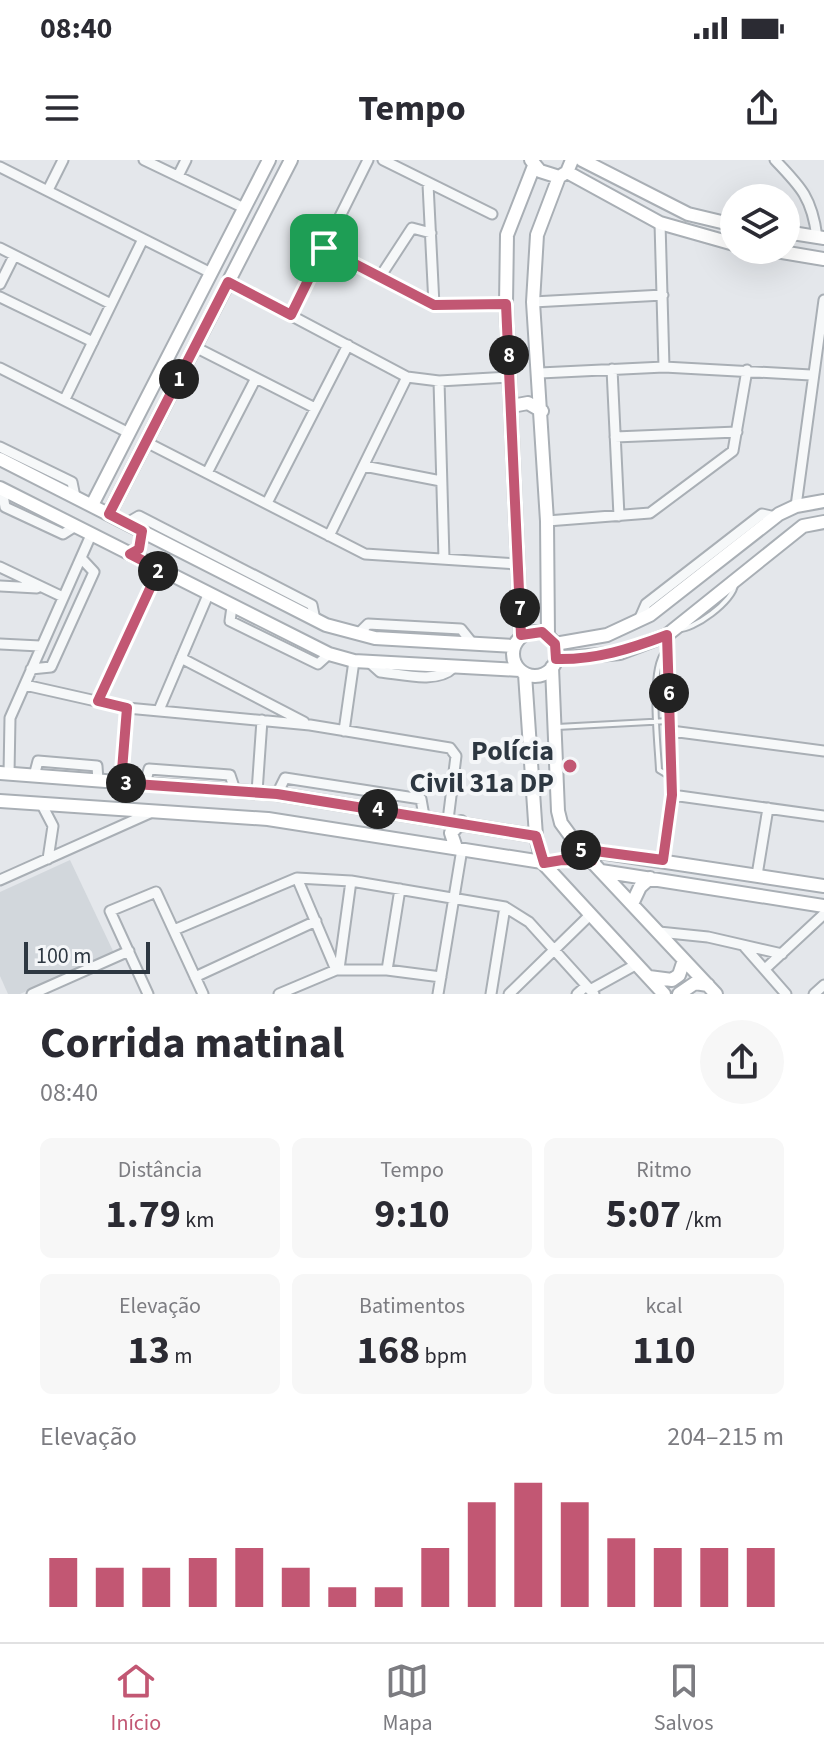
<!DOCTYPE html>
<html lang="pt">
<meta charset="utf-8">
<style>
body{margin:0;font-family:"Source Sans 3",sans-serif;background:#f7f7f7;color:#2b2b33;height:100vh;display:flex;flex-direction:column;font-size:30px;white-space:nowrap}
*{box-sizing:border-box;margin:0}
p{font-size:26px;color:#7c7c81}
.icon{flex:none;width:44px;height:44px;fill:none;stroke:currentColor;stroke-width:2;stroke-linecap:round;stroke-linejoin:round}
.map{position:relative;height:834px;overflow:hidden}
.details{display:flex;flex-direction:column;background:#fff;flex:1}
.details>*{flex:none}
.tools{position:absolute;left:720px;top:24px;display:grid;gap:16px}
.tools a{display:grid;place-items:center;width:80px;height:80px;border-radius:50%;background:#fff;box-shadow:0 8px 32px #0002;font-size:40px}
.scale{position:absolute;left:24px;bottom:20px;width:126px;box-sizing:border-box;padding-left:8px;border:4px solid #2d3741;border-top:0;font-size:22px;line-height:28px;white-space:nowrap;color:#2d3741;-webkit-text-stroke:6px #f4f6f8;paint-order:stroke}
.pin{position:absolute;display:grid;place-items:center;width:68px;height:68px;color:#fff;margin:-34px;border-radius:16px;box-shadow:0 4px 12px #0006}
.km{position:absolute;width:40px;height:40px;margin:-20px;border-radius:50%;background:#222;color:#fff;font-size:22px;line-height:40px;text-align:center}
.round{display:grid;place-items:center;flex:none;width:84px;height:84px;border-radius:42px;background:#f7f7f7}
.headline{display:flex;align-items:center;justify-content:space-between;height:136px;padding:0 40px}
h1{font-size:44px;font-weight:700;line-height:60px}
.figures{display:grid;grid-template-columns:repeat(3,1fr);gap:12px;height:136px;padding:8px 40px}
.figures div{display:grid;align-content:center;border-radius:12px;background:#f7f7f7;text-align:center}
.figures b{font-size:40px;font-weight:700}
.figures small{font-size:22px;font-weight:400}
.figures p{font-size:22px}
.chart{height:224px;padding:16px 40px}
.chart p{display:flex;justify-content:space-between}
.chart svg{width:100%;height:144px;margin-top:8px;stroke:#c25773;stroke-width:6}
.status{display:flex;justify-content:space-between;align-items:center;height:56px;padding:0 40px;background:#fff;direction:ltr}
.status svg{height:22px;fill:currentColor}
header{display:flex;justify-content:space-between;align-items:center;height:104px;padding:0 40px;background:#fff;font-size:36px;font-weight:700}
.tab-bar{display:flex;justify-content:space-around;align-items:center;height:112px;border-top:2px solid #e1e1e2;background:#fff;font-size:22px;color:#7c7c81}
.tab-bar a{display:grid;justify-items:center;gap:4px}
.tab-bar .current{color:#c25773}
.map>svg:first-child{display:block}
.built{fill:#d2d7dc}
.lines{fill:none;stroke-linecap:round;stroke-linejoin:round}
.lane-casing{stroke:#a9afb5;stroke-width:8}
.street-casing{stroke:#a9afb5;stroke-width:13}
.secondary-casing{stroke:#a9afb5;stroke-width:16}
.path{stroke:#babec2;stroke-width:2;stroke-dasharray:6 6;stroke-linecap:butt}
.lane{stroke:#f6f8f9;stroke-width:4}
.street{stroke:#f6f8f9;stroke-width:9}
.secondary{stroke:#fff;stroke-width:12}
.route-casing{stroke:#fff;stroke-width:16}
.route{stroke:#c25773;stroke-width:10}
.poi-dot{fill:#c25773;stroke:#f4f6f8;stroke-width:3}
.labels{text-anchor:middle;stroke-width:8;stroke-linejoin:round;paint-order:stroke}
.poi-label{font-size:28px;font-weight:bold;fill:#2d3741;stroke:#f4f6f8;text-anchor:end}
</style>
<div class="status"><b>08:40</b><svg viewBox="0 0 49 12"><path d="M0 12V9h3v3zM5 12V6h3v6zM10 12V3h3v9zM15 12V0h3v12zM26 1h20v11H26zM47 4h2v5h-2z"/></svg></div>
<header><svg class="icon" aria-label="menu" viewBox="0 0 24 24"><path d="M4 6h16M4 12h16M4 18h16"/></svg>Tempo<svg class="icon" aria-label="share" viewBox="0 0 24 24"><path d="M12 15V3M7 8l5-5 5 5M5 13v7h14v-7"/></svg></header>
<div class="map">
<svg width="824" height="834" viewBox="0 0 824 834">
<rect width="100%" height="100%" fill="#e4e7eb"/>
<path class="built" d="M70,700L114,793L20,834H8L0,816V732Z"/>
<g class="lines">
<defs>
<path id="lane" d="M677,469C692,472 735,440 735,424
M664,493C649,511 658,585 659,610L669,616
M557,567L668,561"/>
<path id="street" d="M144,0L244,48
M383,0L492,54
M775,0C801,27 812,38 817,77
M0,7L211,113
M178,16L186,0
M428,24L434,145
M48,30L63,0
M660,63L664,207
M0,88L111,144
M324,88L434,145L506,144
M380,117L412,68L431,73
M228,122L407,217L439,221L510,217
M0,124L14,96
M0,137L93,182
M533,142L663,135
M291,155L368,0
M195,187L315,248
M0,208L129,273
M612,209L619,356
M540,213L664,207L811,215
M439,221L444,399
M65,239L143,79
M615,277L737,272
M146,282L365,394L517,404
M0,287L72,322L75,337
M364,306L441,321
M207,313L256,218
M2,329L5,347L63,374L74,367
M267,343L348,185
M796,346L824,140
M547,361L650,353L733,291L747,210
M127,363L139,356L312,445L315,460
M329,376L407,217
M0,407L63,437
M0,426L37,428
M232,447L230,461L318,504L329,494
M639,460L646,444L762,354L775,357
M358,474L368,464L461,469L473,484
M0,484L40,486
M181,498L304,562
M370,503L380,512C401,514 437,524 453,508
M31,509L51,507L94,412L81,398
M25,525L127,548L310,565L450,588L456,596L448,660
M98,541L159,409
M159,550L208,435
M344,571L354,501
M671,571L824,591
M9,614L10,558L91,375
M34,616L38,601L97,606L98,621
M121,623L127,548
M145,624L149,609L230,615L235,630
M257,632L262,560
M277,634L285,618L421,639L424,656
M672,635L824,656
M41,643L53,666L48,699
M663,700L672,635L667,475
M757,715L768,648
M297,718L336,810
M0,720L150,653
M174,770L297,718L351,721L505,747L529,762L594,834
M659,772L708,777L782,794
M743,785L786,834
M339,809L351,721
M765,809L824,754
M387,810L400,729
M195,817L316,761
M590,830L637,804
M32,834L129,791
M148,834L110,751L156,732L203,834
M279,834L336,810H387L441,817
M438,834L462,689
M491,834L505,747
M509,834L591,754
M577,834L586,826
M814,834L824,825"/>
<path id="secondary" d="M531,0L540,11L559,17L567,12L572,0
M582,0L688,54L734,65
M567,12L660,63L734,84
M786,72L824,78
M770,90L824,99
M512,246L528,243L542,251
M0,299L326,465L375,478L513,486
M0,328L329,494L354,501L520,510
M92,345L269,0
M109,354L291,0
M513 494a22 22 0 1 1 44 0a22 22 0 1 1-44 0Z
M521,475L506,144L507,75L534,6
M548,476L547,361L533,142L537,75L559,17
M555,484L607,475L650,455L779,354L796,346L824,341
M556,499L620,493L667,475L803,366L824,362
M552,507L558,651L561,663L580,689L716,834
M525,514L536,676L542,702L664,834
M0,613L277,634L536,676
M0,641L268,659L542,702
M456,688L451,673L461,662
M580,689L824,726
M601,711L824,746
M632,744L640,727L650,718
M649,817L672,820L679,815L684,800
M679,834L695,823L708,825"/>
</defs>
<use href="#lane" class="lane-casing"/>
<use href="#street" class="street-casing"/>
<use href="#secondary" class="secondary-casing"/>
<path class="path" d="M553,701L574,699"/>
<use href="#lane" class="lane"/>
<use href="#street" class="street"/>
<use href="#secondary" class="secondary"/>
</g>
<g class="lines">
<defs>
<path id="route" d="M324,88L434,145L506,144L521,475L542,472L555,484L556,499C596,500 630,489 667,475L672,635L663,700L580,689L592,701L562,700L544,703L536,676L277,634L121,623L127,548L98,541L159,409L130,394L139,389L142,371L109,354L228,122L291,155Z"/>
</defs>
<use href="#route" class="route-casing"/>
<use href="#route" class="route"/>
</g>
<circle class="poi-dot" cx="570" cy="606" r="8"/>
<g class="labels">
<g class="poi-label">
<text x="554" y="600">Polícia<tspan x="554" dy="32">Civil 31a DP</tspan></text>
</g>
</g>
</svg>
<div class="tools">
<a><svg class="icon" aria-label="layers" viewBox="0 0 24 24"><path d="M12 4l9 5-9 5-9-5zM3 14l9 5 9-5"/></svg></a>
</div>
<div class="scale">100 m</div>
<div class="pin" style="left:324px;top:88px;background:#1e9e55"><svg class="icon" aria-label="arrive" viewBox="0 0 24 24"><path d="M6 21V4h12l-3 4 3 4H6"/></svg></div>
<b class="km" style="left:179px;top:219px">1</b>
<b class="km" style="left:158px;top:411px">2</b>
<b class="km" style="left:126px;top:623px">3</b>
<b class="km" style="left:378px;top:649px">4</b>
<b class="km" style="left:581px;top:690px">5</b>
<b class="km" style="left:669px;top:533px">6</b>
<b class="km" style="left:520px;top:448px">7</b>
<b class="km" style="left:509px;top:195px">8</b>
</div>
<section class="details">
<div class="headline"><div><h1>Corrida matinal</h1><p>08:40</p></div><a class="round"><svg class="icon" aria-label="share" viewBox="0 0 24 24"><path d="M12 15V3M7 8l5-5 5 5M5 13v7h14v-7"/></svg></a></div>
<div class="figures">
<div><p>Distância</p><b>1.79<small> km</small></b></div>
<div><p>Tempo</p><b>9:10</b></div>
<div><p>Ritmo</p><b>5:07<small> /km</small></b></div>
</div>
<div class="figures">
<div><p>Elevação</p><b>13<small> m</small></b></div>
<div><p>Batimentos</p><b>168<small> bpm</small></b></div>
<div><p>kcal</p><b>110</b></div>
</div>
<div class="chart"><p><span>Elevação</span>204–215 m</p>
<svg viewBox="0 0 160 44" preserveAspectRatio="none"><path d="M5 44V29M15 44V32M25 44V32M35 44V29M45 44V26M55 44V32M65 44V38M75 44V38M85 44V26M95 44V12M105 44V6M115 44V12M125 44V23M135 44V26M145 44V26M155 44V26"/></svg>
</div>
</section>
<nav class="tab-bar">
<a class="current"><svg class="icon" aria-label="home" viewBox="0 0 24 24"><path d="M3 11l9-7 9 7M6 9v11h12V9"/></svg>Início</a>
<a><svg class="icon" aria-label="map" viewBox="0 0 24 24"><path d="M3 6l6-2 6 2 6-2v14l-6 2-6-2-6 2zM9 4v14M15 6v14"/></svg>Mapa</a>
<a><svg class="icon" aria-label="saved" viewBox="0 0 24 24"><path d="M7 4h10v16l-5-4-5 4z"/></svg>Salvos</a>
</nav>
